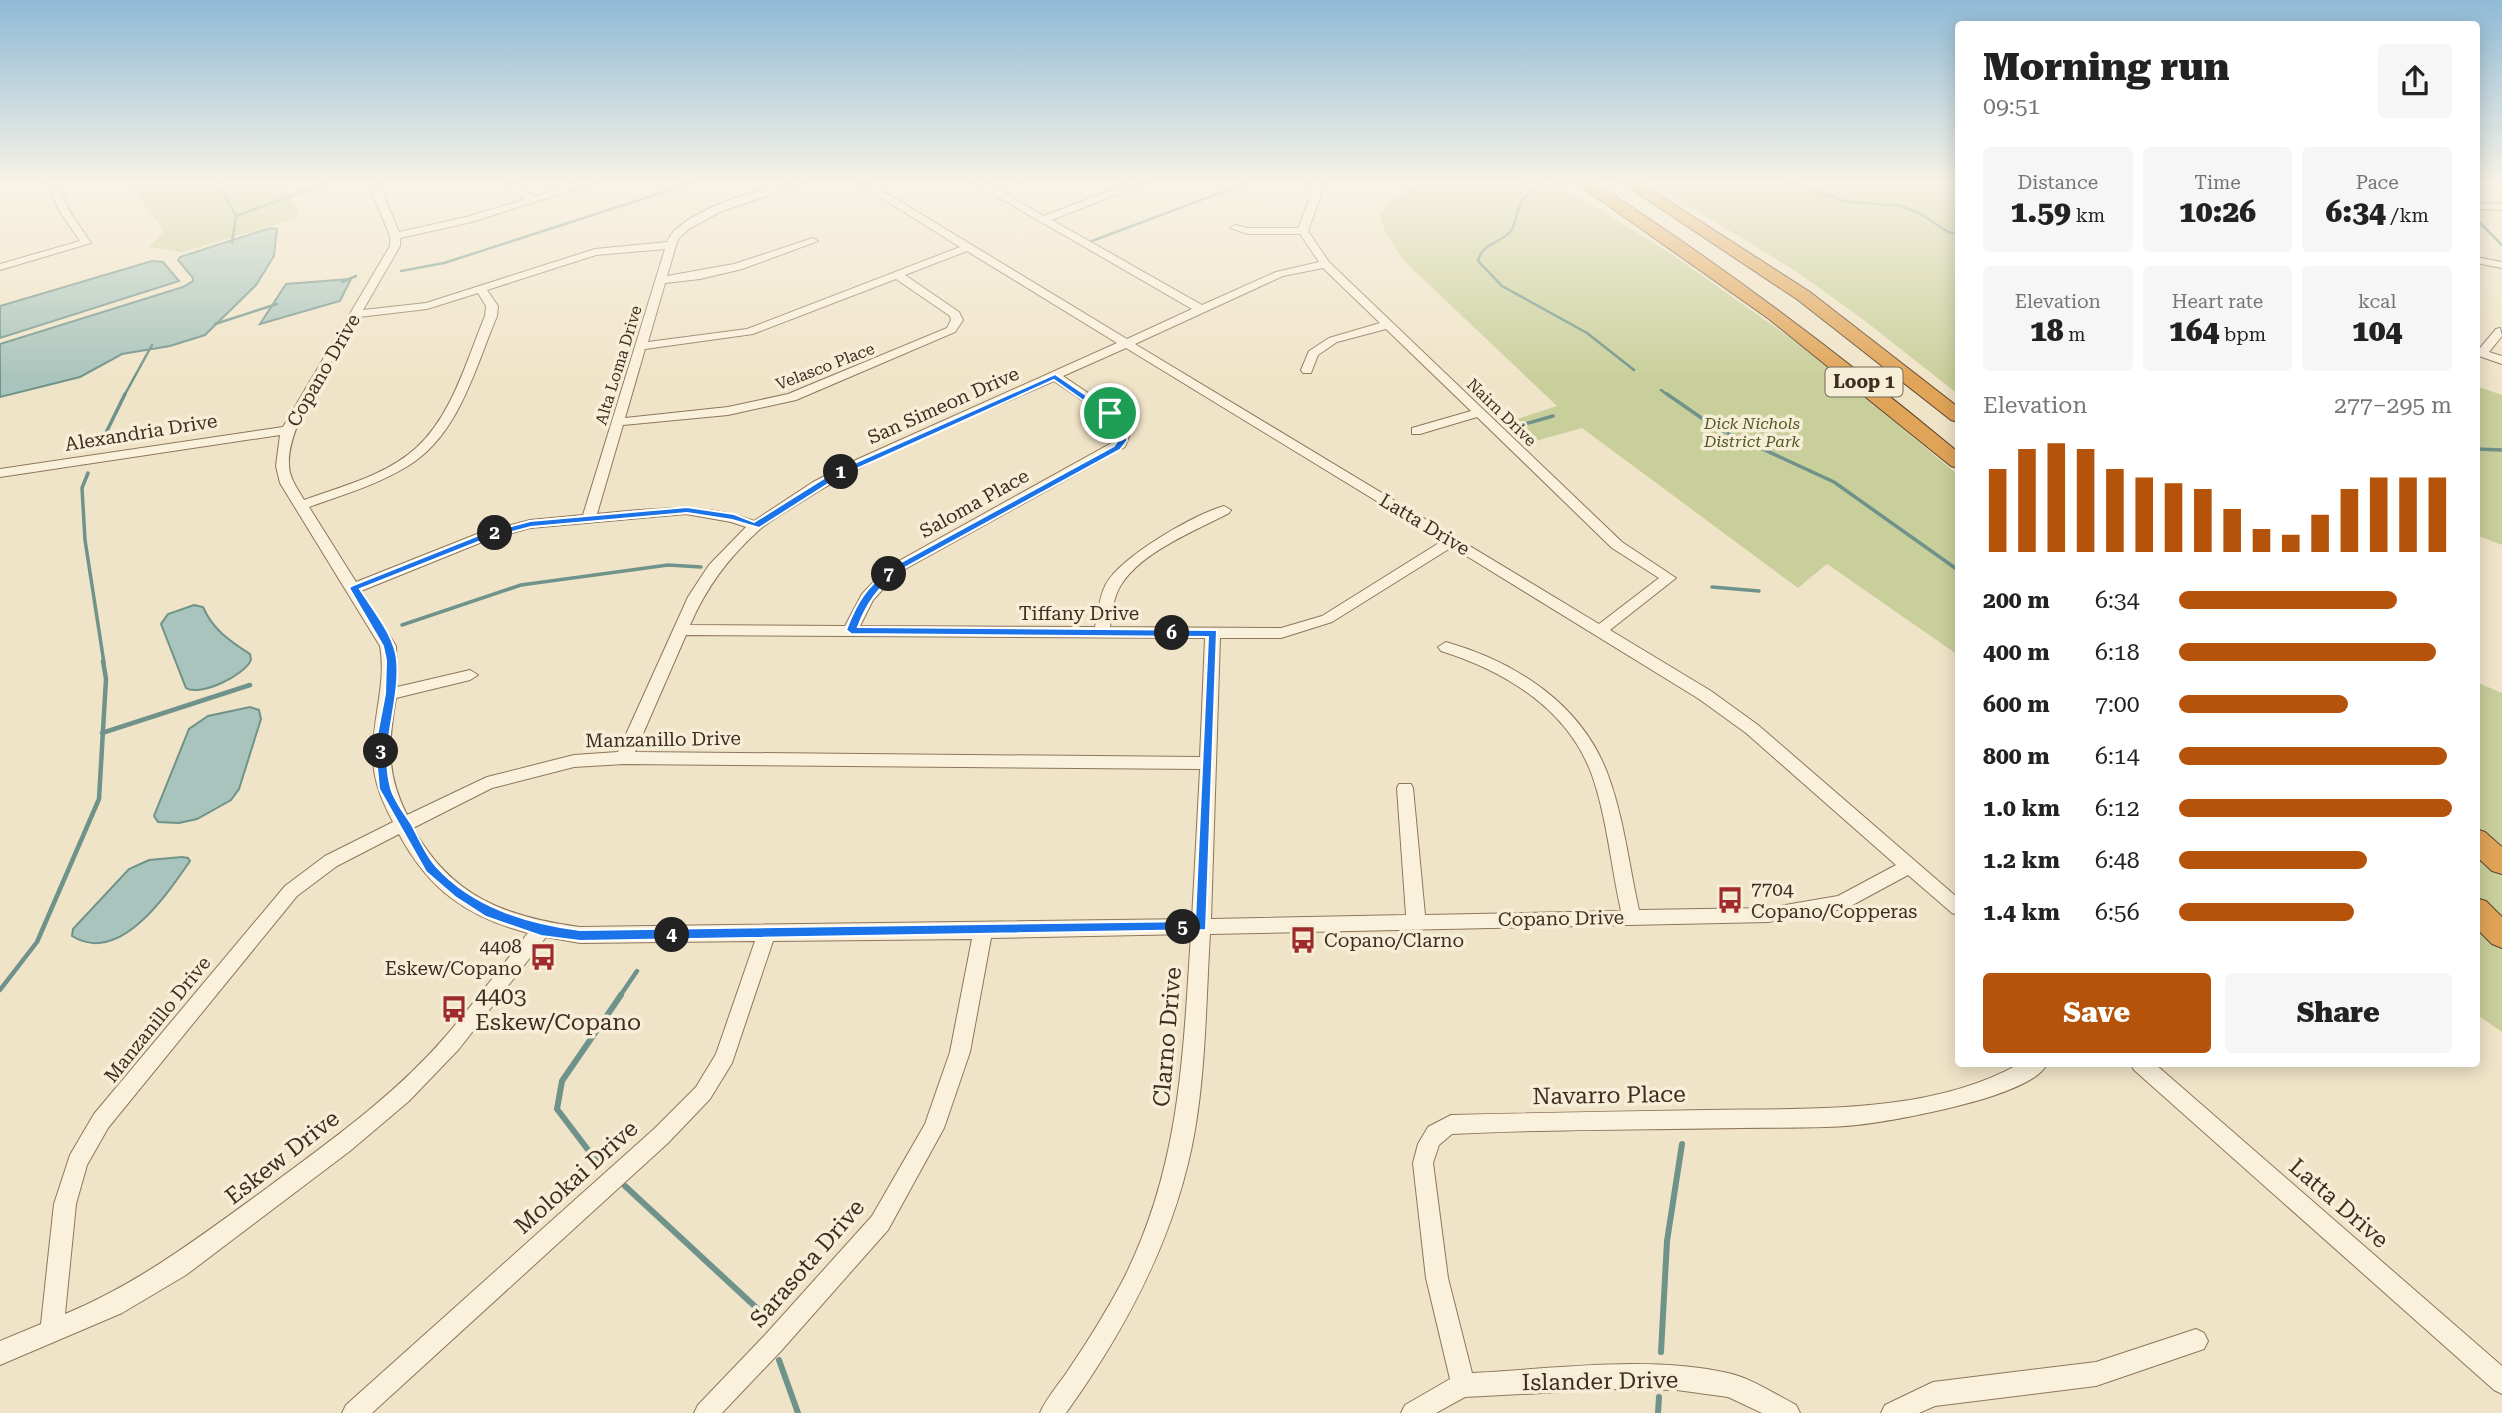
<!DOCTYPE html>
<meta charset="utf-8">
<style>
body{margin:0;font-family:"Roboto Serif",serif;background:#f6f6f6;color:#222;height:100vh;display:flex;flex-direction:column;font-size:26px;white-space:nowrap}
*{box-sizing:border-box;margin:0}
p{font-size:23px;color:#767676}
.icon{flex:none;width:38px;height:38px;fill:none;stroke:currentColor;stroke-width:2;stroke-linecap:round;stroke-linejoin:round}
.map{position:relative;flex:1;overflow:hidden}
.sheet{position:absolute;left:1955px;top:21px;width:525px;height:1046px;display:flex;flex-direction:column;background:#fff;border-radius:7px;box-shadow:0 4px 18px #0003}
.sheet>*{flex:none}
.pin{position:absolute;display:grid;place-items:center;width:60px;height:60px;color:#fff;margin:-30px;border:4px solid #fff;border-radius:50%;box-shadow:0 2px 7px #0007}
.km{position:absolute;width:35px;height:35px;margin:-18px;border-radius:50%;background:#222;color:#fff;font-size:19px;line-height:35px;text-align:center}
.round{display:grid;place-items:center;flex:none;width:74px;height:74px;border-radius:7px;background:#f6f6f6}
.head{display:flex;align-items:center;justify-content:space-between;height:119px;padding:0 28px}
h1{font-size:38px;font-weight:800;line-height:52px}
.figures{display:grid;grid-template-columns:repeat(3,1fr);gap:10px;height:119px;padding:7px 28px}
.figures div{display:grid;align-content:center;border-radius:7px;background:#f6f6f6;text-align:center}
.figures b{font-size:30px;font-weight:800}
.figures small{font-size:19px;font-weight:400}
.figures p{font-size:19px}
.chart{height:196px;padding:14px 28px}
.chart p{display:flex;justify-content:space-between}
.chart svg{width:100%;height:126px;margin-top:7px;stroke:#b45309;stroke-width:6}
.cta{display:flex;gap:14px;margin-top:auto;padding:14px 28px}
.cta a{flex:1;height:80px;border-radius:7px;background:#b45309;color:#fff;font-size:28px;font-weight:800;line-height:80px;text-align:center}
.cta a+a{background:#f6f6f6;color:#222}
ul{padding:0 28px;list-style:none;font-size:23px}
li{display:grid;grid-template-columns:112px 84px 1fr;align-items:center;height:52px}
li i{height:18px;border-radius:9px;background:#b45309}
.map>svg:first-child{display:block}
.green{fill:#c9cf9b}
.water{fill:#a9c4bc;stroke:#6f938a;stroke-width:2}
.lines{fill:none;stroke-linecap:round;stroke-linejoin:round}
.stream-far3{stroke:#6f938a;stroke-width:2.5}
.stream-far2{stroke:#6f938a;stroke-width:3.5}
.stream-far1{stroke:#6f938a;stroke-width:4.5}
.stream{stroke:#6f938a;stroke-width:6}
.minor-casing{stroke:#8d765c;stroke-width:2}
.highway-casing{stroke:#5b4430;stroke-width:2}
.minor{fill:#faf1dc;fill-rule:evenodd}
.highway{fill:#e0a458;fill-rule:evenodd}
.route{fill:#1a73e8;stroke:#fff;stroke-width:2;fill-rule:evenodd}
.labels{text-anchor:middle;stroke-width:7;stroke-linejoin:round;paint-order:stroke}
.far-street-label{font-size:16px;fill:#3d2e20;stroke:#f7eed8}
.far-park-label{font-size:16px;font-style:italic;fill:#4d5a26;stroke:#f7eed8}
.shield{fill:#f7eed8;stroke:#756857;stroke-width:2}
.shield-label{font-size:18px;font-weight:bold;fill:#3d2e20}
.street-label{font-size:19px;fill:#3d2e20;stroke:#f7eed8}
.poi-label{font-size:19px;fill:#3d2e20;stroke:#f7eed8;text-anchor:start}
.near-poi-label{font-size:23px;fill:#3d2e20;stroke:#f7eed8;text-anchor:start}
.near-street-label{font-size:23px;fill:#3d2e20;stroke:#f7eed8}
</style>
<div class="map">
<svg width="2502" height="1413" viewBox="0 0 2502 1413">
<rect width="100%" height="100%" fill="#f0e4c8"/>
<path class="green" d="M128,182H284L299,213L298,218L182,252L149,247L164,231Z
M1418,182H1549L1591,204L1673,255L1816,356L1958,475V655L1827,564L1798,588L1582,428L1525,444L1502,424L1557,406L1403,260L1386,233L1379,214L1393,200Z
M1650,182H1958V394L1860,317L1794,270Z
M2476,386L2502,395V545L2476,535Z
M2476,682L2502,693V1032L2476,1014Z"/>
<path class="water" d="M270,228L277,229L274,256L256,285L205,335L170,346L122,354L80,377L0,397V344L183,287L193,281V278L178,260L180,257Z
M152,261L163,262L179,281L0,338V306Z
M351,279L340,301L260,324L286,284Z
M194,605L203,607C213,630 230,641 250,654L251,660C245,675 200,697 186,688L161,624L168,614Z
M250,707L259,710L261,719L239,789L231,800L197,819L179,823L158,822L154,816L189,729L208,716Z
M182,857L188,858L190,861C167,894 120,966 72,936L73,929L129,869L149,860Z"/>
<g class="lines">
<path class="stream-far3" d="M217,182L236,216L232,243
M1532,182L1544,187
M1569,182C1552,185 1527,186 1520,205C1516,214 1516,224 1510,232C1499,244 1482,243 1478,261L1502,286L1587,333L1634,370
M1784,182L1850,202L1901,206L1919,213L1948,232L1958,234
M236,216L329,182
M2476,219L2502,245
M1092,241L1249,182
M401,271L444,263L695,182
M342,282L356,276
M215,324L277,304
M1661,390L1669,396
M124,396L152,345"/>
<path class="stream-far2" d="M1667,394L1713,426L1834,482L1958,570
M1518,426L1553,416
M99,447L125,394
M2476,449L2502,450
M88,473L82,488L85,540L104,663
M1712,587L1759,591
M402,625L521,585L668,565L701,567"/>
<path class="stream-far1" d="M102,733L250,685
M0,990L37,942L99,799L106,679L103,661
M620,996L637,971"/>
<path class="stream" d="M598,1163L557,1109L562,1081L621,995
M625,1186L761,1312
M1661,1352L1667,1241L1682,1144
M779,1360L798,1413
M1658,1413L1659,1397"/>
<defs>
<path id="minor" d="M47,182H57L70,212L91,243L0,270V264L80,241L60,212Z
M368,182H378L399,232L466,217L524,200L507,182H518L533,197L581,182H597L472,222L400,238V246L363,310L426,303L595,249L667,242C679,210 775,182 807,182L720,212L689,229L678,239L667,276L734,264L813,238L818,241L742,269L700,279L665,283L648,342L747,329L960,247L856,182H868L1127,339L1192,309L972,182H985L1044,216L1132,182H1147L1052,220L1202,305L1276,272L1319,262L1300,234H1248L1230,228L1235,225L1248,228H1298L1311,195V182H1321V195L1308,231L1329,262L1622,542L1676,578L1610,630L1711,691L1758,725L1958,898V915L1952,913L1908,875L1847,908L1768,922L1210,934C1206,999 1206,1065 1195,1130C1177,1234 1127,1328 1066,1413H1040C1047,1397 1060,1383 1069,1369C1088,1341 1106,1312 1122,1282C1180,1169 1183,1057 1191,934L991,938L970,1052L944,1128L888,1230L781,1351L722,1413H694L698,1405L765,1335L872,1216L925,1124L950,1052L972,939L773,941L732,1063L710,1099L668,1143L372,1413H342L346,1405L654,1129L696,1087L716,1054L755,941L580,943L546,937L459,1049L409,1101L350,1151L186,1275L122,1313L0,1365V1341L41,1324L54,1204L70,1155L94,1114L285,886L325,856L393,822C383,803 374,783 373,760C371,721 387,685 380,646L280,483L276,466L280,435L0,477V469L283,427L390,246V236ZM665,249L583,515L530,520L477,534L356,582L309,507C342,495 377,485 408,466C459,435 475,368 497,316L498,306L487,290L596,255ZM967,251L1117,343L858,459L813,482L754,521C701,501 651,509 597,514L623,425L728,415L796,400L955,332L963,320L959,312L905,275ZM1323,268L1380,323L1329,338L1309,351L1301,370L1303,373H1311L1318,355L1337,342L1386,329L1471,411L1412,428V434H1420L1477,417L1612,548L1659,578L1599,624L1135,344L1283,276ZM896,279L950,316L951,320L947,328L788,394L728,407L625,418L645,349L753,334ZM478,293L486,306L485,316C467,359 452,416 416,448C385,476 342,486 304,500C298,489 289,478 289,465C287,422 337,355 359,317L427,309ZM1126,348L1442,541L1322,616L1281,628L1110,627C1112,614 1113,597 1121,585C1141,552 1195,531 1229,513L1231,510L1224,506C1193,515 1122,556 1106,584C1099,597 1098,613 1095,627L860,626L873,600L898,573L1125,447L1131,431L1122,416L1063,376ZM1054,381L1114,422L1118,431L1115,441L888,567L862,594L845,626L690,625C706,588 728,558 758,531C770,520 785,512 798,504C877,452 968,419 1054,381ZM686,514L731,522L746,527L709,565L688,597L618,752L574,755L487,777L407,815C386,773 388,744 396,698L470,680L478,675L470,670L397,687L396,646L361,591L487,540L530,528ZM1452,547L1699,699L1746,733L1896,865L1838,896L1768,908L1639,910C1629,866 1624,818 1608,775C1582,704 1516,662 1446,642L1438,647L1441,651C1505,671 1568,709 1592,775C1607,818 1611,866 1621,911L1425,915L1413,788L1411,784H1399L1397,788L1406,915L1211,919L1220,638H1281L1332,622ZM686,635L1205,638L1200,757L635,752ZM624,764L1200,769L1192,919L580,927C506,917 451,897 413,828L492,788L574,767ZM399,834C429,890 467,917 528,933C501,967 474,1003 445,1037C394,1096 330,1141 267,1188C202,1235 140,1283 65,1314L76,1204L87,1165L108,1128L297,896L337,866Z
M2476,203L2502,204V210L2476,209Z
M2476,257L2502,262V268L2476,263Z
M2500,328L2502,336L2489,352L2502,356V364L2476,355V348H2480L2496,329Z
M2019,1064H2047C2032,1097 1894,1121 1857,1125C1819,1129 1779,1127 1740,1128C1644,1130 1548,1129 1452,1134L1439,1145L1433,1163L1448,1278L1472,1373C1553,1369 1648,1355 1728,1373C1751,1378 1775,1394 1796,1405L1800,1413H1762L1728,1397L1677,1390L1618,1389L1465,1397L1436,1413H1401L1405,1405L1450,1379L1426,1278L1413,1163L1418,1144L1428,1127L1451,1115C1536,1113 1621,1111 1706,1110C1807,1108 1928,1115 2019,1064Z
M2131,1064H2155L2502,1366V1394L2494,1390L2134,1070Z
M2196,1329L2204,1333L2208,1341L2204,1349L2096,1386L1935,1406L1919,1413H1881L1885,1405L1933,1382L2096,1362Z"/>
<path id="highway" d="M1575,182H1593C1721,264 1841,355 1958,452V468L1951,466L1769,319Z
M1621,182H1639L1810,292L1958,407V422L1951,420L1798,300Z
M2476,829L2485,832L2502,847V874L2492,871L2476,856Z
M2476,898L2486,901L2502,917V948L2492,944L2476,928Z"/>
</defs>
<use href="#minor" class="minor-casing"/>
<use href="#highway" class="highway-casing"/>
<use href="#minor" class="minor"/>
<use href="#highway" class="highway"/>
</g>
<linearGradient id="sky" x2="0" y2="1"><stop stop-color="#8fbad6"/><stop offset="0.48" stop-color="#f8f3e6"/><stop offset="1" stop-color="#f8f3e6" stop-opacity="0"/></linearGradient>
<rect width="2502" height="380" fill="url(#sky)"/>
<path class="route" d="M1055,374L1127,423V441L1120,450L897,572C878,589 867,603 858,627L1217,630L1206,930L580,941L541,936L486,917L455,897L426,872L379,789L375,746L385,694L386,660L383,646L349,588L351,586L479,535L530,521L687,507L734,514L754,522L834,472ZM1054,380L1119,426L1118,440L1114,446L890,568C866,588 857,601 846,630L851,634L1208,637L1195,921L580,930C527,923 473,907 436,866C426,855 419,838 412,825C405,814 394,800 391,788C379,745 401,703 397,660C395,636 373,610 360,589L486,539L531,527L687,513L732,520L759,528L841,476Z"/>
<defs>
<symbol id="bus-bare" viewBox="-9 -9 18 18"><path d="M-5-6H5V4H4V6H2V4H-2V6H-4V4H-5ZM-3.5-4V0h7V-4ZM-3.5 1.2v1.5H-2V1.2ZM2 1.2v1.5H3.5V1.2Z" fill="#9e2a2b" stroke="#f7eed8" stroke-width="2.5" paint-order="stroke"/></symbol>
</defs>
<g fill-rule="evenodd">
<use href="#bus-bare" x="1711" y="881" width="38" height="38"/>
<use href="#bus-bare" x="1284" y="921" width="38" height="38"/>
<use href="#bus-bare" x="524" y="938" width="38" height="38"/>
<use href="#bus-bare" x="435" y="990" width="38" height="38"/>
</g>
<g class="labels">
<g class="far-street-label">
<text transform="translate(618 365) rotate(-73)" y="6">Alta Loma Drive</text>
<text transform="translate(825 366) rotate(-21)" y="6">Velasco Place</text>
<text transform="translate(1502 412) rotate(44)" y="6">Nairn Drive</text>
</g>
<g class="far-park-label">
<text x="1752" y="429">Dick Nichols<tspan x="1752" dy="18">District Park</tspan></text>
</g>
<rect class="shield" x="1825.5" y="367.5" width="77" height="29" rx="5"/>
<g class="shield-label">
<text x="1864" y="388">Loop 1</text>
</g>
<g class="street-label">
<text transform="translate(323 370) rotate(-60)" y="7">Copano Drive</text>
<text transform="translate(943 405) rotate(-24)" y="7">San Simeon Drive</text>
<text transform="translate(141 432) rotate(-9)" y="7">Alexandria Drive</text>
<text transform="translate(974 503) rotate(-29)" y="7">Saloma Place</text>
<text transform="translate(1425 524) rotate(31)" y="7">Latta Drive</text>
<text x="1079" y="620">Tiffany Drive</text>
<text transform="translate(663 739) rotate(-1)" y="7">Manzanillo Drive</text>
<text transform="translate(1561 918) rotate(-1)" y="7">Copano Drive</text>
<text transform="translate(157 1019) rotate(-51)" y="7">Manzanillo Drive</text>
</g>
<g class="poi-label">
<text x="1751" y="896">7704<tspan x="1751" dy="22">Copano/Copperas</tspan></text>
<text x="1324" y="947">Copano/Clarno</text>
<text x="522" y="953" text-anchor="end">4408<tspan x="522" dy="22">Eskew/Copano</tspan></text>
</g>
<g class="near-poi-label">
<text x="475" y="1004">4403<tspan x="475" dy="26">Eskew/Copano</tspan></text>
</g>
<g class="near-street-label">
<text transform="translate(1167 1037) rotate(-85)" y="8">Clarno Drive</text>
<text transform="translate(1609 1095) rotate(-1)" y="8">Navarro Place</text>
<text transform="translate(282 1157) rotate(-38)" y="8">Eskew Drive</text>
<text transform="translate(576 1177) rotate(-42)" y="8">Molokai Drive</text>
<text transform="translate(2339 1203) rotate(41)" y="8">Latta Drive</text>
<text transform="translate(807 1263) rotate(-49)" y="8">Sarasota Drive</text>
<text transform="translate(1600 1381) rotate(-1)" y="8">Islander Drive</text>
</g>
</g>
</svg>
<div class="pin" style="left:1110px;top:413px;background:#1e9e55"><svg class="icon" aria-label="arrive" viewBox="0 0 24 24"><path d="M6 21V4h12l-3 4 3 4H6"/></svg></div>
<b class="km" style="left:841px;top:472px">1</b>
<b class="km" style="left:495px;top:533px">2</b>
<b class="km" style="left:381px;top:751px">3</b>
<b class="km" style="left:672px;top:935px">4</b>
<b class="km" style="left:1183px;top:927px">5</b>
<b class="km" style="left:1172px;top:633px">6</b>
<b class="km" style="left:889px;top:574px">7</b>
<section class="sheet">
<div class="head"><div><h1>Morning run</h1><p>09:51</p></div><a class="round"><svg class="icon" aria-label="share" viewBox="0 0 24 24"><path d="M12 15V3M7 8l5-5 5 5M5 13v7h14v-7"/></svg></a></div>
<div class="figures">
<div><p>Distance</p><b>1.59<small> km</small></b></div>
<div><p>Time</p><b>10:26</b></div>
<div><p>Pace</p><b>6:34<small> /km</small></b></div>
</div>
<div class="figures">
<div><p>Elevation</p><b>18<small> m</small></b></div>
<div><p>Heart rate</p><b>164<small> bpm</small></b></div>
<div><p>kcal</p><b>104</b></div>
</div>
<div class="chart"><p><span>Elevation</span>277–295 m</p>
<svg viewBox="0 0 160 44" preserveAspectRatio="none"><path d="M5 44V15M15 44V8M25 44V6M35 44V8M45 44V15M55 44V18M65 44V20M75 44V22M85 44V29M95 44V36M105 44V38M115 44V31M125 44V22M135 44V18M145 44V18M155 44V18"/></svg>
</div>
<ul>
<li><b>200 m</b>6:34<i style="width:80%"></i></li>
<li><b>400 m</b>6:18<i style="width:94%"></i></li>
<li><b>600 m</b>7:00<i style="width:62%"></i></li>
<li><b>800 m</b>6:14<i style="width:98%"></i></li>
<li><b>1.0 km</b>6:12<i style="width:100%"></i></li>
<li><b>1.2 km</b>6:48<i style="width:69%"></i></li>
<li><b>1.4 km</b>6:56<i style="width:64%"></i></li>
</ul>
<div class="cta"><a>Save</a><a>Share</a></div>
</section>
</div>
